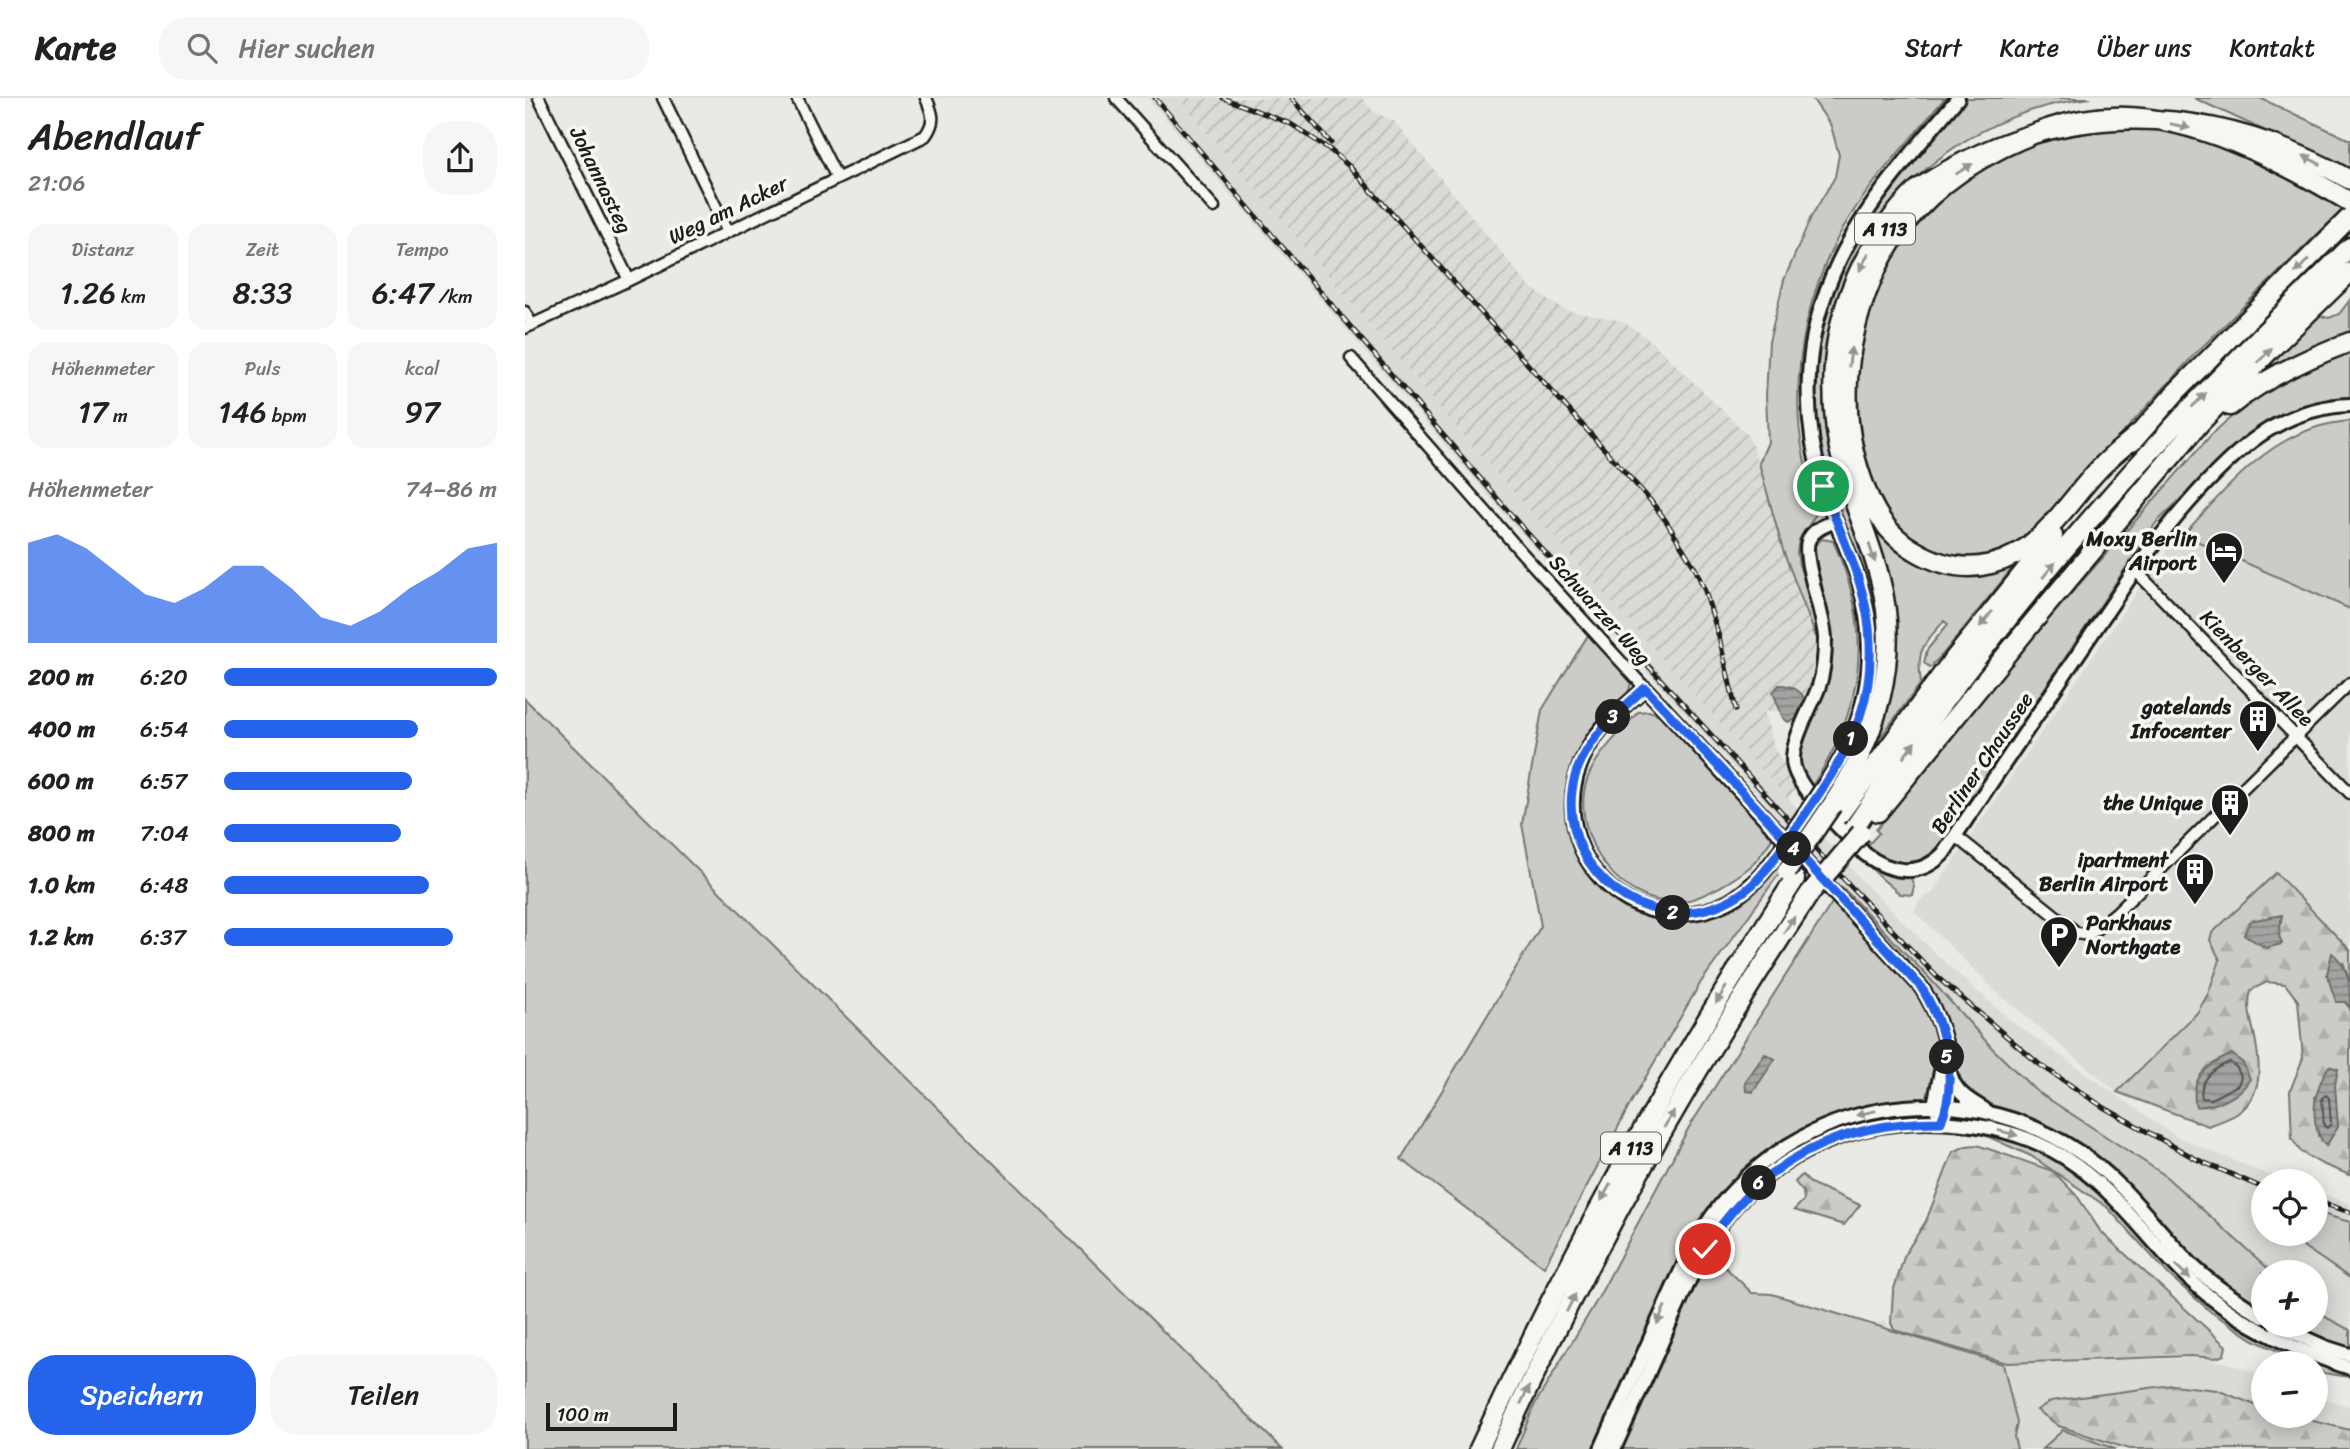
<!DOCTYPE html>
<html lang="de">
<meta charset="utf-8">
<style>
body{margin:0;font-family:Sriracha,sans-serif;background:#f6f6f6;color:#202124;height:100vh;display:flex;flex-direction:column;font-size:26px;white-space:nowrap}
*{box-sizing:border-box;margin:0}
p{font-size:23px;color:#757577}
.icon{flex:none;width:38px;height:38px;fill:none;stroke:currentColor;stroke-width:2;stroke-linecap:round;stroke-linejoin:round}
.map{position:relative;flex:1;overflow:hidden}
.sheet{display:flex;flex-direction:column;background:#fff;width:525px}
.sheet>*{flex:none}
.tools{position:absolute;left:1726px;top:1071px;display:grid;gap:14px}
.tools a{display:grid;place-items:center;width:77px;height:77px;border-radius:50%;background:#fff;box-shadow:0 4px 18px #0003;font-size:35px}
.scale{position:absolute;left:21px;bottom:18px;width:131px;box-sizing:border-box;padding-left:7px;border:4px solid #1c1c1c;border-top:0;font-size:19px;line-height:24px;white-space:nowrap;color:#1c1c1c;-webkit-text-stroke:5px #f6f6f2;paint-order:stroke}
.pin{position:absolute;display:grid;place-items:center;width:60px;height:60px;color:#fff;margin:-30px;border:4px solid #fff;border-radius:50%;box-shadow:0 2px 7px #0007}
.km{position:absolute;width:35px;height:35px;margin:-18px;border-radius:50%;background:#222;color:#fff;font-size:19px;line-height:35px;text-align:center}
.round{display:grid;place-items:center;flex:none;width:74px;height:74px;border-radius:28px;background:#f6f6f6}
.headline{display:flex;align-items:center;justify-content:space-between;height:119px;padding:0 28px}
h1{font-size:38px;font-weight:600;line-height:52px}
.metrics{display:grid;grid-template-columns:repeat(3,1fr);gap:10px;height:119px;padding:7px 28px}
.metrics div{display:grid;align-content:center;border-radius:18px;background:#f6f6f6;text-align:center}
.metrics b{font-size:30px;font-weight:600}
.metrics small{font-size:19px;font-weight:400}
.metrics p{font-size:19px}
.chart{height:196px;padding:14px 28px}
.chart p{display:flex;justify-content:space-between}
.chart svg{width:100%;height:126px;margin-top:7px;fill:#2563eb;opacity:.7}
.button{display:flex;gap:14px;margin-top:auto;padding:14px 28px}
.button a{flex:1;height:80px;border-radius:28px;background:#2563eb;color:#fff;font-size:28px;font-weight:600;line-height:80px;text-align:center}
.button a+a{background:#f6f6f6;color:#202124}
ul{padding:0 28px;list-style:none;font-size:23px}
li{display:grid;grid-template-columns:112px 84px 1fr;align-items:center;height:52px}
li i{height:18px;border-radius:9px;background:#2563eb}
header{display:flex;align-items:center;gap:42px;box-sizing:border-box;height:98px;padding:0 35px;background:#fff;border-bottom:2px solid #e0e0e0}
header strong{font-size:33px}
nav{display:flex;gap:38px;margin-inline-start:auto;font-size:24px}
.search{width:490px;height:63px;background:#f6f6f6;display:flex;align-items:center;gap:18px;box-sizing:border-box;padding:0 24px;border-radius:28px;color:#757577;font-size:26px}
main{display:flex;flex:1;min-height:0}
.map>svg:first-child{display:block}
.built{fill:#dadad6}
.industrial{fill:url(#industrial-furrows)}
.green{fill:#cbcbc7;stroke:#747472;stroke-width:2}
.forest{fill:url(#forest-firs);stroke:#747472;stroke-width:2;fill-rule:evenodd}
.water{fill:url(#water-rules);stroke:#6d6d6c;stroke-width:2}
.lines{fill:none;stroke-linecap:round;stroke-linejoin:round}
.shore{stroke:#525251;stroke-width:2}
.street-casing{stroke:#1c1c1c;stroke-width:15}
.secondary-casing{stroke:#1c1c1c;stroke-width:18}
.highway-casing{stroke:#1c1c1c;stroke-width:23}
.street{stroke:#f6f6f2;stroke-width:10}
.secondary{stroke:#f6f6f2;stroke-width:12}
.highway{stroke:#f6f6f2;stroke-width:18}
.rail-casing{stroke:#1c1c1c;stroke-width:5}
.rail{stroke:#f6f6f2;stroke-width:2.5;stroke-dasharray:8;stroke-linecap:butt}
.secondary-bridge-casing{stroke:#1c1c1c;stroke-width:18;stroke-linecap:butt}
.highway-bridge-casing{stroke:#1c1c1c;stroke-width:23;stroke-linecap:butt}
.secondary-bridge{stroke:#f6f6f2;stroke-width:12}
.highway-bridge{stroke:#f6f6f2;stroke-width:18}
.oneway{fill:#949492}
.route-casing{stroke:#fff;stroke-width:14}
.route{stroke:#2563eb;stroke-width:9}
.labels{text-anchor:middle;stroke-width:7;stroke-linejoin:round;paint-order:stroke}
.shield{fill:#f6f6f2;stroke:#5d5d5c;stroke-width:2}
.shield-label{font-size:19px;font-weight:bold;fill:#1c1c1c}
.street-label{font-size:21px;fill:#1c1c1c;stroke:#f6f6f2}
.poi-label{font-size:21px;font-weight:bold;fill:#1c1c1c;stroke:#f6f6f2;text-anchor:end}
</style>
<header>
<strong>Karte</strong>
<div class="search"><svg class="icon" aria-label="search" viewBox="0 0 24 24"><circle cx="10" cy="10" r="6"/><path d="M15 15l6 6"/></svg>Hier suchen</div>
<nav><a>Start</a><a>Karte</a><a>Über uns</a><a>Kontakt</a></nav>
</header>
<main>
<section class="sheet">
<div class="headline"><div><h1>Abendlauf</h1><p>21:06</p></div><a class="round"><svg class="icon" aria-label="share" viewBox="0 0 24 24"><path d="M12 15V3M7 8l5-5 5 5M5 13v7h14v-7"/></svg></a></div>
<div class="metrics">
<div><p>Distanz</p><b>1.26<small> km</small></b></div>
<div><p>Zeit</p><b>8:33</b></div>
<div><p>Tempo</p><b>6:47<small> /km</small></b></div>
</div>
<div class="metrics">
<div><p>Höhenmeter</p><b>17<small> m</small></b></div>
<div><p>Puls</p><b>146<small> bpm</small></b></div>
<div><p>kcal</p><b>97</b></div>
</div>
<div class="chart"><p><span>Höhenmeter</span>74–86 m</p>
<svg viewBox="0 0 160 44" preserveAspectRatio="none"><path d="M0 44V9L10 6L20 11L30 19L40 27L50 30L60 25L70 17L80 17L90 25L100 35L110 38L120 33L130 25L140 19L150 11L160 9V44z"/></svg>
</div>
<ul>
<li><b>200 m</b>6:20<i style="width:100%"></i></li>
<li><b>400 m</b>6:54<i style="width:71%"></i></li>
<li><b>600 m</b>6:57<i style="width:69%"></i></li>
<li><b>800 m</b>7:04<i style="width:65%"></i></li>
<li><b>1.0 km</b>6:48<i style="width:75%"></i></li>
<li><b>1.2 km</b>6:37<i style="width:84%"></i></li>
</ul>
<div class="button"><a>Speichern</a><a>Teilen</a></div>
</section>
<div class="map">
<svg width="1825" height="1351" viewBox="0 0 1825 1351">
<defs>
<pattern id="industrial-furrows" width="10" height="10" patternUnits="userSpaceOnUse" patternTransform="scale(1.75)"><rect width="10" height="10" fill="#dadad6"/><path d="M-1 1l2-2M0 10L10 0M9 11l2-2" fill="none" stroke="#babab7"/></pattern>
<pattern id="forest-firs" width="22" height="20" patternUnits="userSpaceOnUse" patternTransform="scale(1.75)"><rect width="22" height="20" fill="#cbcbc7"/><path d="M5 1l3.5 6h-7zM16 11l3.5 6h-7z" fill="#aeaeaa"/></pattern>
<pattern id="water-rules" width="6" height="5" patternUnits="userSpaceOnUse" patternTransform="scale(1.75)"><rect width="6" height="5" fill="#a3a3a1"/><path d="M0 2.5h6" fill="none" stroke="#848482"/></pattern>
</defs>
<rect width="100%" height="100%" fill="#e9e9e5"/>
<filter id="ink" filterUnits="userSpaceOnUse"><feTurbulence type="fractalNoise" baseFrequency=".0143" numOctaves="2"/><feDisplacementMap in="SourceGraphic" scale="14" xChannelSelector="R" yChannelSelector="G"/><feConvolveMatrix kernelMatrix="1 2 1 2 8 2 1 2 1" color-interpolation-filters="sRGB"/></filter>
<g filter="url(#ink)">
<path class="built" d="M623,0H653L954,356L1342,788L1415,860L1486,923L1650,1038L1758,1083H1738V1136H1760L1825,1180V1232L1802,1220L1790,1210V1174H1747L1638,1076L1510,992L1468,951L1406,882L1317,789L987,425Z
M1655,435L1825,511V852L1751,775L1689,852L1695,862L1683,896L1672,915L1592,994L1472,894L1389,813L1394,803L1407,795L1613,492Z
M1790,1094L1825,1105V1124L1790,1114Z
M1196,1165L1227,1195L1247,1196L1274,1202L1346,1226L1361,1223L1364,1230L1373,1234L1478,1266L1679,1260L1700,1264L1738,1277V1318H1790V1297L1825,1309V1351H1111Z"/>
<path class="industrial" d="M653,0H837L849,14L869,23L1003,187L1024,203L1043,213L1093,222L1108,230L1126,243L1223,337L1234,365L1258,452L1291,539L1286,585L1275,616L1268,623H1263L1251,613H1239L1250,652L1272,688L1263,701L954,356Z"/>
<path class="green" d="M1287,0H1420C1389,38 1353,75 1326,117C1273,199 1255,319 1295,410L1274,442L1272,454L1274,467L1289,510L1291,539L1258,452L1234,365L1243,344L1241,297L1244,244L1259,182L1286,119L1310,79L1314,57L1306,28Z
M1441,0H1566C1406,17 1286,157 1299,318C1302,365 1320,406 1335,450C1365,537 1356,605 1312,683L1310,681C1347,622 1361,552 1340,483C1332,454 1316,428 1307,399C1289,346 1283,286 1295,231C1316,138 1381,71 1441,0Z
M1669,0H1735L1825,42V72Z
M1598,26L1662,35L1730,62L1818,111L1668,258L1586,348L1526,420L1488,452L1445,464L1394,452L1354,412L1329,328L1330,258L1353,181L1383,132L1431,83L1508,41Z
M1825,202V239L1722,288L1787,216L1804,220L1814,216Z
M1825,254V301L1777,309L1734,330L1702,355L1631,425L1429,725L1430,728C1407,762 1378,782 1342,748L1354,735L1351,732L1484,566L1686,337C1725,300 1772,268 1825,254Z
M1825,323V511L1658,437C1706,386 1750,328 1825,323Z
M1339,408C1353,434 1380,468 1412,472C1418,473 1427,470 1434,470C1452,468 1471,466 1489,465L1490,467L1418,556L1408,566L1409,568L1405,569L1399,565L1402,552L1423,526L1419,523C1398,547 1391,552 1396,585L1348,649L1360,613L1365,582Z
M1297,441L1308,443C1349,531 1340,609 1287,688C1256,659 1292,620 1298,588C1302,560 1305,530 1300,502C1297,487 1290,471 1288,456L1290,447Z
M1065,534L1103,575L1106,585L1101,603L1069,632L1051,662L1043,691L1040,712L1047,743L1063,773L1083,796L1121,816L1186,815L1251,768L1256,773L1176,884L1108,1001L1019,1169L876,1061L1016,828L997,726L1017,612Z
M0,601L757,1351H0Z
M1124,613L1141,619L1249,738C1242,748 1235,760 1226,768C1209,782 1182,798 1160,803C1099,814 1043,739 1062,682C1070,657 1096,634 1113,614Z
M1336,760C1354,774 1362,779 1385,778L1389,788L1387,797L1375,796L1356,780Z
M1317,789L1406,882L1468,951L1510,992L1638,1076L1747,1174H1738V1227H1790V1210L1802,1220L1825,1232V1279L1799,1275L1790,1270V1265H1779L1729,1242L1686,1214L1645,1178L1582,1109L1506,1058L1444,1030L1400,1028L1358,1033L1318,1043L1281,1060L1229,1095L1204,1125L1196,1165L1227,1195L1247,1196L1478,1266L1492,1325L1489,1339L1492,1351H991L1010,1306L1071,1204L1163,1031Z
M1790,1114L1825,1124V1180L1760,1136H1790Z
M1538,1332L1590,1351H1517Z"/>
<path class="forest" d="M1751,775L1825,852V884L1818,864L1820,904L1825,910V1077L1797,1066L1776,1054L1767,1041L1765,993L1778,960L1773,903L1760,886L1742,884L1726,892C1722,908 1725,919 1729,935C1735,963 1740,996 1713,1015C1705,1021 1693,1024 1683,1028L1592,994L1672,915L1683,896L1695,862L1685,842L1687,835ZM1809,987L1813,1029L1793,1038L1790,998Z
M1452,1047L1528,1073L1552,1098L1576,1134L1701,1248L1699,1257L1691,1260L1665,1258L1482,1265L1369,1232L1366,1225L1368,1194L1380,1156L1401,1123L1428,1054L1441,1048Z
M1277,1077L1285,1085L1335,1107L1319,1127L1269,1112L1279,1102L1278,1094L1270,1084Z
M1647,1287L1692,1292L1738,1310V1318H1768L1825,1332V1351H1604L1534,1328L1512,1312L1526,1303Z"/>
<path class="water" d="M1254,587C1266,587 1275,591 1281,603L1270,622L1263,624L1258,620L1248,594Z
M1757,817L1754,837L1757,846L1741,850L1719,837L1725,823Z
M1807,855C1825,869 1825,888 1825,910L1820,904H1811L1802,876Z
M1240,956L1250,961L1228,994L1221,993L1220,984Z
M1707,956L1718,965L1725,981C1713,1001 1693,1007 1671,1009C1664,979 1682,967 1707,956Z
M1804,968L1813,971L1810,987L1813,1029L1801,1048C1782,1025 1789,991 1804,968Z"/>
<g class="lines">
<path class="shore" d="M1705,964L1712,970L1716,979L1713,987L1686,1001L1677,1000C1673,983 1689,970 1705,964Z
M1801,997L1804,1000L1806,1026L1802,1030L1799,1028L1797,1000Z"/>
<defs>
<path id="street" d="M14,0L104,182
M138,0L203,134
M272,0L312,80
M591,0L689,109
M0,214L7,227
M0,230L104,182L400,38C411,23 408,16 401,0
M826,260L997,455L1120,590
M1610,472L1825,695
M1431,738L1552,835L1564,837L1592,814L1825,585"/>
<path id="secondary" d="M1310,423C1301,427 1289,431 1284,441C1275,457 1300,517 1300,541C1300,556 1299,573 1294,588C1286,611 1263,647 1269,669C1276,696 1321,735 1340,756C1365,775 1394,780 1418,756L1610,472C1641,429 1698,359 1743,332C1768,317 1796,308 1825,307
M1295,693C1342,628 1356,561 1334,483C1324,451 1308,421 1298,389C1280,330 1278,264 1297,206C1322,124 1380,64 1433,0
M1249,761C1236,778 1222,794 1203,804C1105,852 1011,746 1062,652C1075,627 1100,608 1120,590L1396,889C1421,927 1434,980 1416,1024
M1426,978C1431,995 1444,1002 1459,1011
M1412,1014L1409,1007L1418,964
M1751,1227L1800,1249L1825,1257
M1076,1351C1095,1308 1115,1264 1134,1221C1150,1186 1165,1149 1187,1118C1274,1000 1433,974 1554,1054C1600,1084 1630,1131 1669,1169C1690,1189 1714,1203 1738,1219
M1089,1351C1108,1309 1127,1267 1145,1225C1160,1193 1173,1159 1193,1130C1240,1062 1320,1024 1402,1024C1455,1024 1509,1036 1552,1068C1594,1098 1623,1141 1660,1177C1705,1221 1766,1251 1825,1270"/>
<path id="highway" d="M1705,308C1741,279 1782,260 1825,244
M1614,335C1601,347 1587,357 1575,370C1543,403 1515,455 1466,466C1439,473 1412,466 1389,452C1361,436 1347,411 1337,381C1312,312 1321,236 1352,170C1378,116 1424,76 1477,50C1511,33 1548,20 1586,19C1667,15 1757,64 1825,104
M1607,344L1652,293L1825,119
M1307,707C1352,640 1376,560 1355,481C1345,442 1328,406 1318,367C1309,335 1307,300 1309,266C1314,200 1346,136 1393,91C1528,0 1678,0 1825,82
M1353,714L1507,525L1675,325L1746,251L1825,174
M1315,716L1421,571L1528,438
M1329,730C1426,585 1538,447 1657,319C1711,261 1769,205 1825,149
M954,1351C1045,1153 1151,964 1270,781
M975,1351C1062,1158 1167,972 1285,795"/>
</defs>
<use href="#street" class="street-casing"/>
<use href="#secondary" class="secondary-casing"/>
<use href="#highway" class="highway-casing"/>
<use href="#street" class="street"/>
<use href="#secondary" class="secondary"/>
<use href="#highway" class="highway"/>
<defs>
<path id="rail" d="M630,0L995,427L1292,753L1412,879L1514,966L1578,1009L1671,1061L1738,1090
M698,0L766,26L804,51L825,69L1125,402L1141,423L1170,470L1180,493L1194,539L1211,612
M766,0L806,45
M1790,1103L1825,1114"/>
</defs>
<use href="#rail" class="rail-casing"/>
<use href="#rail" class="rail"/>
<defs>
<path id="secondary-bridge" d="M1249,761L1295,693"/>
<path id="highway-bridge" d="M1262,773L1307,707
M1285,795L1336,735"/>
</defs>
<use href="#secondary-bridge" class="secondary-bridge-casing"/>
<use href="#highway-bridge" class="highway-bridge-casing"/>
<use href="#secondary-bridge" class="secondary-bridge"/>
<use href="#highway-bridge" class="highway-bridge"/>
</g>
<defs><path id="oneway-solid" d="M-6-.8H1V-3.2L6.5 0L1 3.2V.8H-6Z" transform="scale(1.75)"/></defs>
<g class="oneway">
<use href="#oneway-solid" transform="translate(1655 28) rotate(13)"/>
<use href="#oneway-solid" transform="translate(1787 62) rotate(-153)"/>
<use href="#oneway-solid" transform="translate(1439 71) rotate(-32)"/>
<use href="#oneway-solid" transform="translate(1339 164) rotate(117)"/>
<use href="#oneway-solid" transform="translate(1777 168) rotate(135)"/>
<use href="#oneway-solid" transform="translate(1740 257) rotate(-46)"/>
<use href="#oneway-solid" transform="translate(1325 259) rotate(-83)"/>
<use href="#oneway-solid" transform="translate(1674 302) rotate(-45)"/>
<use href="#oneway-solid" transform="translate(1347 455) rotate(72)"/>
<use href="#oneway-solid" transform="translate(1524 472) rotate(-51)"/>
<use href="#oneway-solid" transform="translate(1461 521) rotate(129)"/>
<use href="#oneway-solid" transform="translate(1384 652) rotate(-54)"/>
<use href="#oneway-solid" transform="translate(1264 827) rotate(-56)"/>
<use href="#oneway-solid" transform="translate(1196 897) rotate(122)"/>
<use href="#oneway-solid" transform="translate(1341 1015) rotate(167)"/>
<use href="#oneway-solid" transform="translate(1144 1021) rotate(-60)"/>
<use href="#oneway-solid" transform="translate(1483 1035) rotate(15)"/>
<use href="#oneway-solid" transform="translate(1081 1094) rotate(119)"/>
<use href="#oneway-solid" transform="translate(1658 1174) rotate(44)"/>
<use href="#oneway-solid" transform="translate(1046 1205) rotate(-63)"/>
<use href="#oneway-solid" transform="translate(1136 1217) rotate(114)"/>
<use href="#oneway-solid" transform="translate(1000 1297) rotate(-64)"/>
</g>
</g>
<g class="lines" filter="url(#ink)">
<defs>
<path id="route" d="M1180,1151C1235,1063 1313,1024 1416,1024C1434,980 1420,927 1396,889C1305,789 1213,689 1120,590C1093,614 1063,640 1051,675C1028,748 1091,821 1165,814C1187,812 1210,802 1227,787C1245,770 1258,748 1272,728C1296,693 1321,659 1335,618C1343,595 1346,569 1345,545C1344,490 1316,439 1298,388"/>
</defs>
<use href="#route" class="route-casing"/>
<use href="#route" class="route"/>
</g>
<defs>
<symbol id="hotel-pin" viewBox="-11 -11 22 30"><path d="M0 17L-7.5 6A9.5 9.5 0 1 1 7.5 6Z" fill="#1c1c1c" stroke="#f6f6f2"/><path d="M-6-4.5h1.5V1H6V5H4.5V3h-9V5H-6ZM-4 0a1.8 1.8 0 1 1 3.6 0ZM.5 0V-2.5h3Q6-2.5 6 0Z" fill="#fff"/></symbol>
<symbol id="building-pin" viewBox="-11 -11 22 30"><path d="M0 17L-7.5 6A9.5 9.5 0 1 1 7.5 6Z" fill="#1c1c1c" stroke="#f6f6f2"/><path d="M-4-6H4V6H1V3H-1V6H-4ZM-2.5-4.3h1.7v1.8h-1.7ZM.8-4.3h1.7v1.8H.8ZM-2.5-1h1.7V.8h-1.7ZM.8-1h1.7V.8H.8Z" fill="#fff"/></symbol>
<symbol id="parking-pin" viewBox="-11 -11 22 30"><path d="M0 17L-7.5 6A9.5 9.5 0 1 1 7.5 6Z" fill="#1c1c1c" stroke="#f6f6f2"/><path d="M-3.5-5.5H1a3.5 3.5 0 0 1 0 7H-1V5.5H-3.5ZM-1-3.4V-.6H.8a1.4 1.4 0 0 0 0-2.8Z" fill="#fff"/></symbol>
</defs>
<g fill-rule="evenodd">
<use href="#hotel-pin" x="1677" y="431" width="44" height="60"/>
<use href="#building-pin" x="1711" y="599" width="44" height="60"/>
<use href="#building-pin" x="1683" y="683" width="44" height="60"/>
<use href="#building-pin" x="1648" y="752" width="44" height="60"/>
<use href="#parking-pin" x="1512" y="815" width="44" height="60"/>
</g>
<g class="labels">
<g class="shield">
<rect x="1330" y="115.5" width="60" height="31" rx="5"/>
<rect x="1076" y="1034.5" width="60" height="31" rx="5"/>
</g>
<g class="shield-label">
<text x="1360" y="138">A 113</text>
<text x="1106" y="1057">A 113</text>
</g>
<g class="street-label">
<text transform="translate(76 82) rotate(64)" y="7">Johannasteg</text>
<text transform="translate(203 112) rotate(-26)" y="7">Weg am Acker</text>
<text transform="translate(1075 512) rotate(48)" y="7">Schwarzer Weg</text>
<text transform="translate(1732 570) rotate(46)" y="7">Kienberger Allee</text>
<text transform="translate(1457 665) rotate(-56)" y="7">Berliner Chaussee</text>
</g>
<g class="poi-label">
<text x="1672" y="448">Moxy Berlin<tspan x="1672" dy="24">Airport</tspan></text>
<text x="1706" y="616">gatelands<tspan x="1706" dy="24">Infocenter</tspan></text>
<text x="1678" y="712">the Unique</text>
<text x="1643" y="769">ipartment<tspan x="1643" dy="24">Berlin Airport</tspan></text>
<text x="1561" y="832" text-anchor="start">Parkhaus<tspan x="1561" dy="24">Northgate</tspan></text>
</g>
</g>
</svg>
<div class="tools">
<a><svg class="icon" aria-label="locate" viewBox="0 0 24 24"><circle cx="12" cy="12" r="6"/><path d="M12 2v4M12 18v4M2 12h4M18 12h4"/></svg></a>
<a>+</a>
<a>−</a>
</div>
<div class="scale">100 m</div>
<div class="pin" style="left:1298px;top:388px;background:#1e9e55"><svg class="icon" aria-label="arrive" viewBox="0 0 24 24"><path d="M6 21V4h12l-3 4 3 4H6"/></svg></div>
<div class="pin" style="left:1180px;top:1151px;background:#d93025"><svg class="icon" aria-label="check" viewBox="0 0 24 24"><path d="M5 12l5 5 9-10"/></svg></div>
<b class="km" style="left:1326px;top:641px">1</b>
<b class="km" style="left:1148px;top:815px">2</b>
<b class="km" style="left:1088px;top:619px">3</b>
<b class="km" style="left:1269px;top:751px">4</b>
<b class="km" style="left:1422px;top:959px">5</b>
<b class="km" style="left:1234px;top:1085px">6</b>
</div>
</main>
